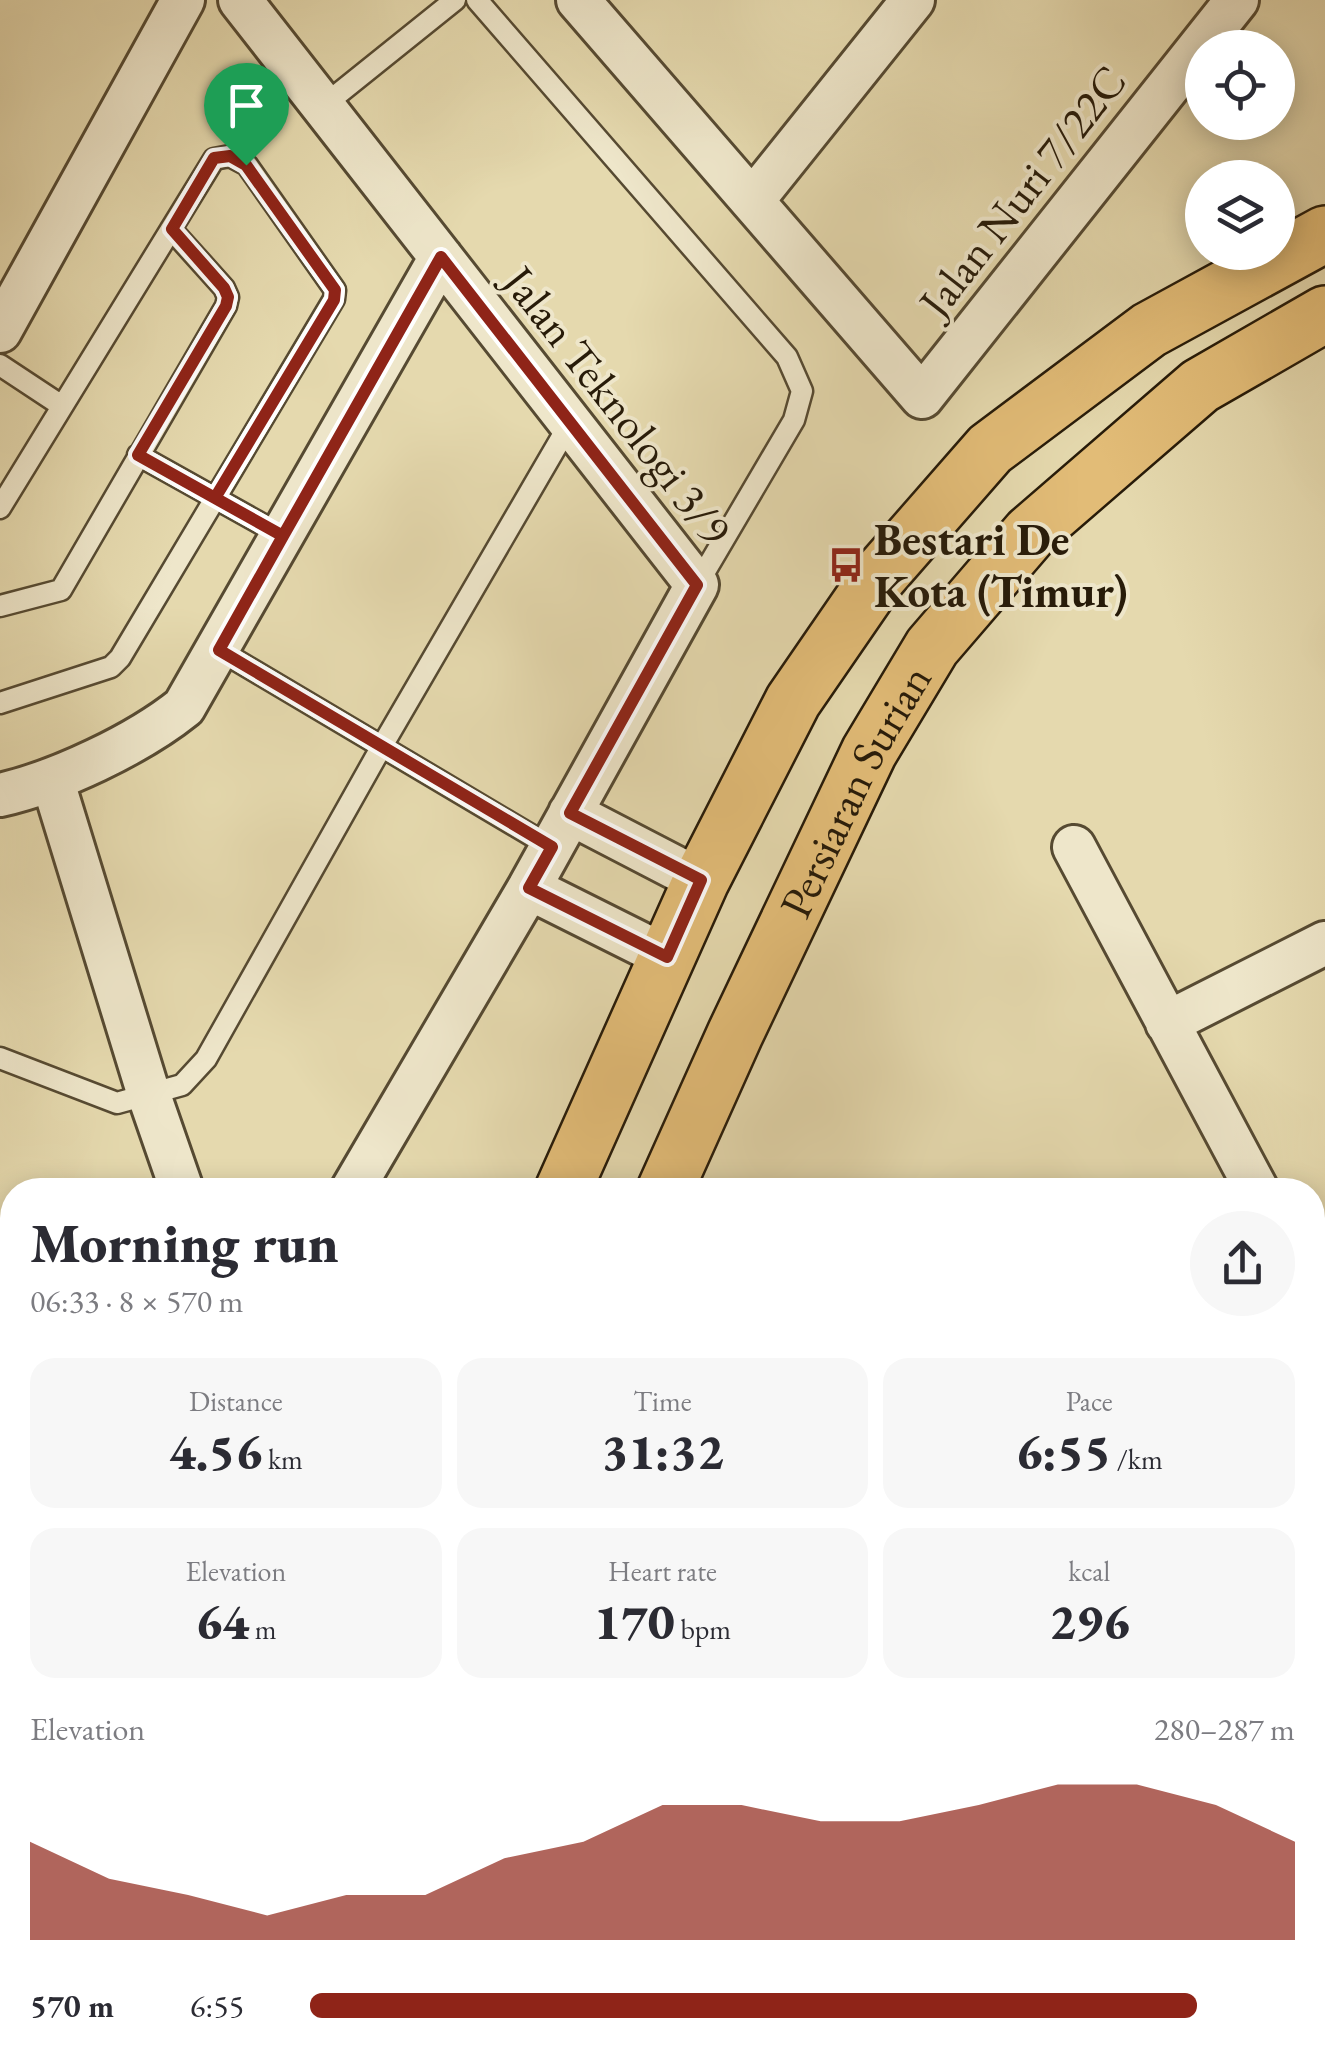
<!DOCTYPE html>
<meta charset="utf-8">
<style>
body{margin:0;font-family:"EB Garamond",serif;background:#f7f7f7;color:#2b2b33;height:100vh;display:flex;flex-direction:column;font-size:38px;white-space:nowrap}
*{box-sizing:border-box;margin:0}
p{font-size:32px;color:#7c7c81}
.icon{flex:none;width:55px;height:55px;fill:none;stroke:currentColor;stroke-width:2;stroke-linecap:round;stroke-linejoin:round}
.map{position:relative;flex:1;overflow:hidden}
.drawer{position:absolute;left:0px;top:1178px;width:1325px;height:888px;display:flex;flex-direction:column;background:#fff;border-radius:40px 40px 0 0;box-shadow:0 5px 25px #0003}
.drawer>*{flex:none}
.tools{position:absolute;left:1185px;top:30px;display:grid;gap:20px}
.tools a{display:grid;place-items:center;width:110px;height:110px;border-radius:50%;background:#fff;box-shadow:0 5px 25px #0003;font-size:50px}
.pin{position:absolute;display:grid;place-items:center;width:85px;height:85px;color:#fff;margin:-102px -42px;border-radius:50% 50% 50% 0;rotate:-45deg;box-shadow:0 0 10px #0007}
.pin .icon{rotate:45deg}
.round{display:grid;place-items:center;flex:none;width:105px;height:105px;border-radius:52px;background:#f7f7f7}
.head{display:flex;align-items:center;justify-content:space-between;height:170px;padding:0 30px}
h1{font-size:55px;font-weight:800;line-height:75px}
.stats{display:grid;grid-template-columns:repeat(3,1fr);gap:15px;height:170px;padding:10px 30px}
.stats div{display:grid;align-content:center;border-radius:25px;background:#f7f7f7;text-align:center}
.stats b{font-size:50px;font-weight:800}
.stats small{font-size:28px;font-weight:400}
.stats p{font-size:28px}
.chart{height:280px;padding:20px 30px}
.chart p{display:flex;justify-content:space-between}
.chart svg{width:100%;height:180px;margin-top:10px;fill:#8f2418;opacity:.7}
ul{padding:0 30px;list-style:none;font-size:32px}
li{display:grid;grid-template-columns:160px 120px 1fr;align-items:center;height:75px}
li i{height:25px;border-radius:12px;background:#8f2418}
.map>svg:first-child{display:block}
.building{fill:#e2b286;stroke:#271b09;stroke-width:2.5}
.lines{fill:none;stroke-linecap:round;stroke-linejoin:round}
.lane-casing{stroke:#564a32;stroke-width:25}
.street-casing{stroke:#564a32;stroke-width:48}
.primary-casing{stroke:#271b09;stroke-width:60}
.lane{stroke:#eee6ca;stroke-width:20}
.street{stroke:#eee6ca;stroke-width:42}
.primary{stroke:#e2bc77;stroke-width:55}
.route-casing{stroke:#fff;stroke-width:20}
.route{stroke:#8f2418;stroke-width:12}
.labels{text-anchor:middle;stroke-width:8;stroke-linejoin:round;paint-order:stroke}
.street-label{font-size:45px;fill:#271b09;stroke:#eee6ca}
.poi-label{font-size:45px;font-weight:bold;fill:#271b09;stroke:#eee6ca;text-anchor:start}
</style>
<div class="map">
<svg width="1325" height="2064" viewBox="0 0 1325 2064">
<rect width="100%" height="100%" fill="#e5d9ae"/>
<filter id="stains"><feTurbulence type="fractalNoise" baseFrequency=".002" numOctaves="4"/><feColorMatrix values="0 0 0 0 .2 0 0 0 0 .09 0 0 0 0 .02 0 0 0 .5 -.17"/></filter>
<radialGradient id="worn" r=".72"><stop offset=".6" stop-color="#630" stop-opacity="0"/><stop offset="1" stop-color="#630" stop-opacity=".3"/></radialGradient>
<path class="building" d="M0,1581L12,1587V1828L5,1843L0,1840Z
M12,1828V2005L0,2029V1840L5,1843Z"/>
<g class="lines">
<defs>
<path id="lane" d="M477,0L787,357L802,391L794,420L697,585
M323,106L455,0
M0,365L62,406
M138,455L283,536
M0,508L214,159L230,156L247,165L335,290L334,299L120,658L111,667L0,703
M0,606L61,590L226,306L228,297L224,288L171,229
M219,650L551,847
M0,1058L117,1103L182,1085L206,1059L382,746L570,423
M0,1556L12,1562
M821,2052V2064"/>
<path id="street" d="M240,0L697,585L529,888L352,1190
M578,0L922,397L1237,0
M752,201L913,0
M0,331L183,0
M52,779L149,1095L182,1190
M0,795C58,782 138,744 184,707L441,257
M570,813L701,881
M1074,847L1257,1190
M529,888L667,957
M1167,1023L1325,943
M0,1275L12,1281
M1312,1282L1325,1293
M1312,1879L1325,1873
M1312,2012L1325,2000
M449,2064L454,2052
M1266,2064L1275,2052"/>
<g id="primary">
<path d="M563,1190L701,881L793,701L879,576L990,449L1149,330L1325,234"/>
<path id="s1" d="M665,1190L735,1034L869,752L932,647L1030,533L1200,386L1325,314"/>
<path d="M0,1386L12,1391"/>
<path d="M0,1448L12,1453"/>
<path d="M175,2064L180,2052"/>
<path d="M284,2064L289,2052"/>
</g>
</defs>
<use href="#lane" class="lane-casing"/>
<use href="#street" class="street-casing"/>
<use href="#primary" class="primary-casing"/>
<use href="#lane" class="lane"/>
<use href="#street" class="street"/>
<use href="#primary" class="primary"/>
</g>
<g class="lines">
<defs>
<path id="route" d="M246,165L230,156L214,158L172,229L224,288L228,297L226,306L138,455L283,536L219,650L552,847L529,888L667,957L701,880L570,813L697,585L441,257L283,536L215,498L334,300L335,290L246,165"/>
</defs>
<use href="#route" class="route-casing"/>
<use href="#route" class="route"/>
</g>
<defs>
<symbol id="bus-bare" viewBox="-9 -9 18 18"><path d="M-5-6H5V4H4V6H2V4H-2V6H-4V4H-5ZM-3.5-4V0h7V-4ZM-3.5 1.2v1.5H-2V1.2ZM2 1.2v1.5H3.5V1.2Z" fill="#8f2418" stroke="#eee6ca" stroke-width="2.5" paint-order="stroke"/></symbol>
</defs>
<g fill-rule="evenodd">
<use href="#bus-bare" x="821" y="540" width="50" height="50"/>
</g>
<g class="labels">
<g class="street-label">
<text transform="translate(1022 191) rotate(-52)" y="16">Jalan Nuri 7/22C</text>
<text transform="translate(618 405) rotate(52)" y="16">Jalan Teknologi 3/9</text>
<text dy="16" stroke="none"><textPath href="#s1" startOffset="442">Persiaran Surian</textPath></text>
</g>
<g class="poi-label">
<text x="874" y="555">Bestari De<tspan x="874" dy="52">Kota (Timur)</tspan></text>
</g>
</g>
<rect width="100%" height="100%" filter="url(#stains)"/>
<rect width="100%" height="100%" fill="url(#worn)"/>
</svg>
<div class="tools">
<a><svg class="icon" aria-label="locate" viewBox="0 0 24 24"><circle cx="12" cy="12" r="6"/><path d="M12 2v4M12 18v4M2 12h4M18 12h4"/></svg></a>
<a><svg class="icon" aria-label="layers" viewBox="0 0 24 24"><path d="M12 4l9 5-9 5-9-5zM3 14l9 5 9-5"/></svg></a>
</div>
<div class="pin" style="left:246px;top:165px;background:#1e9e55"><svg class="icon" aria-label="arrive" viewBox="0 0 24 24"><path d="M6 21V4h12l-3 4 3 4H6"/></svg></div>
<section class="drawer">
<div class="head"><div><h1>Morning run</h1><p>06:33 · 8 × 570 m</p></div><a class="round"><svg class="icon" aria-label="share" viewBox="0 0 24 24"><path d="M12 15V3M7 8l5-5 5 5M5 13v7h14v-7"/></svg></a></div>
<div class="stats">
<div><p>Distance</p><b>4.56<small> km</small></b></div>
<div><p>Time</p><b>31:32</b></div>
<div><p>Pace</p><b>6:55<small> /km</small></b></div>
</div>
<div class="stats">
<div><p>Elevation</p><b>64<small> m</small></b></div>
<div><p>Heart rate</p><b>170<small> bpm</small></b></div>
<div><p>kcal</p><b>296</b></div>
</div>
<div class="chart"><p><span>Elevation</span>280–287 m</p>
<svg viewBox="0 0 160 44" preserveAspectRatio="none"><path d="M0 44V20L10 29L20 33L30 38L40 33L50 33L60 24L70 20L80 11L90 11L100 15L110 15L120 11L130 6L140 6L150 11L160 20V44z"/></svg>
</div>
<ul>
<li><b>570 m</b>6:55<i style="width:90%"></i></li>
</ul>
</section>
</div>
